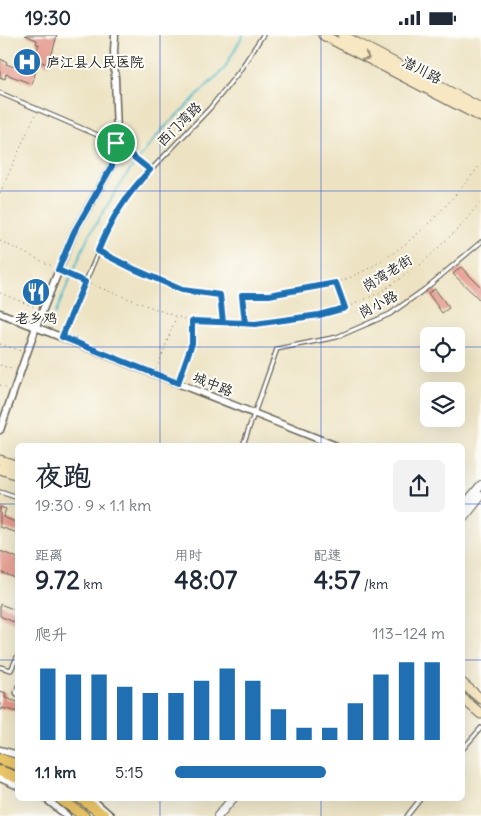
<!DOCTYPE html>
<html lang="zh">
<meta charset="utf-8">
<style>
body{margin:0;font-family:Delius,"LXGW WenKai TC",sans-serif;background:#f2f2f3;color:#1f2937;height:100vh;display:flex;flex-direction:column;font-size:19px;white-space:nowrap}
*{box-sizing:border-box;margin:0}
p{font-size:16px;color:#747a83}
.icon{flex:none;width:28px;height:28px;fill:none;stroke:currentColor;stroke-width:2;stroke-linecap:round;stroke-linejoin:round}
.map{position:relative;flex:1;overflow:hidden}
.details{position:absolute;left:15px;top:408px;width:450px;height:358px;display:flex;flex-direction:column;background:#fff;border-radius:8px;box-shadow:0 5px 20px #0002}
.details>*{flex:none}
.tools{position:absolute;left:420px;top:292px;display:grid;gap:10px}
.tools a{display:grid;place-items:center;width:45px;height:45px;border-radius:8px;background:#fff;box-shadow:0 5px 20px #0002;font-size:25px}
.pin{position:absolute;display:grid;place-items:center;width:42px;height:42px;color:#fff;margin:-21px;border:2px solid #fff;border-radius:50%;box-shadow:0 1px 5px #0007}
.round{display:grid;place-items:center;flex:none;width:52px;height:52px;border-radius:8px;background:#f2f2f3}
.summary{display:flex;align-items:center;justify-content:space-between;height:85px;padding:0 20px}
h1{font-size:28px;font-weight:700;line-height:38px}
.stats{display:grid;grid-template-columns:repeat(3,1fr);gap:8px;height:85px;padding:5px 20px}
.stats div{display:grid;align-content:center}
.stats b{font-size:25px;font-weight:700}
.stats small{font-size:14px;font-weight:400}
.stats p{font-size:14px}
.chart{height:140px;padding:10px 20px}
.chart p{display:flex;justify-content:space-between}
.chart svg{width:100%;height:90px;margin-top:5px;stroke:#1f6fb2;stroke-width:6}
ul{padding:0 20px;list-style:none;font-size:16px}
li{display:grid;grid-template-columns:80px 60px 1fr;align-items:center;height:38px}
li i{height:12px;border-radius:6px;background:#1f6fb2}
.status{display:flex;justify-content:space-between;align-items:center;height:35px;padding:0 25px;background:#fff;direction:ltr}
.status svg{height:14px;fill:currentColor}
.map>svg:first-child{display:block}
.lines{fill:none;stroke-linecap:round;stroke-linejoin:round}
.stream{stroke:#4db8c9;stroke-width:2}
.building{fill:#e4978a}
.service-casing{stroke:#656256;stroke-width:5.5}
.minor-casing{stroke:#656256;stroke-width:9}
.tertiary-casing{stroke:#656256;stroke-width:10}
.secondary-casing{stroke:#656256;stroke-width:11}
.primary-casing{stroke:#656256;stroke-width:12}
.path{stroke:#656256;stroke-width:1;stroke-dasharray:1 4;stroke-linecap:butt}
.service{stroke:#fff;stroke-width:3}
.minor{stroke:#fff;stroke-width:6}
.tertiary{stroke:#fff;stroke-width:8}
.secondary{stroke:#f7e8c3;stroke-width:9}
.primary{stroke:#ebc669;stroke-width:10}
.oneway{stroke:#948c78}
.route-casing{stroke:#fff;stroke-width:10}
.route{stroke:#1f6fb2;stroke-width:6}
.grid{fill:none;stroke:#1d4ed8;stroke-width:1;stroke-opacity:0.55}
.labels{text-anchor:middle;stroke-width:4;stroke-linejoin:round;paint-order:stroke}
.poi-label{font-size:14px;fill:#1c1c1c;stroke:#fdfcf7;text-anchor:start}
.street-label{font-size:14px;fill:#1c1c1c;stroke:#fdfcf7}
</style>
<div class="status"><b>19:30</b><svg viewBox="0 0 49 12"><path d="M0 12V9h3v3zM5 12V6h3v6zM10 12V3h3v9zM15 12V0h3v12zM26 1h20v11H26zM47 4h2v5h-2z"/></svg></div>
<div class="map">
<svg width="481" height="781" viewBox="0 0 481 781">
<rect width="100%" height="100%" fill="#fdfcf7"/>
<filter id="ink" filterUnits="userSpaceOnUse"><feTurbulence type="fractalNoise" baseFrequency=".02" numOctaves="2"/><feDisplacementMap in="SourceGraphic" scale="10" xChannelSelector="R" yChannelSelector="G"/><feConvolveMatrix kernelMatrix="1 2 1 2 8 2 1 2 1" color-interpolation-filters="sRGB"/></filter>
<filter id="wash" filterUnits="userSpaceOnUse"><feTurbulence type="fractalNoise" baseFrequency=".0096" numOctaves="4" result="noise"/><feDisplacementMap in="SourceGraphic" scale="20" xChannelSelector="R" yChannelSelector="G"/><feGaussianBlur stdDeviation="1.12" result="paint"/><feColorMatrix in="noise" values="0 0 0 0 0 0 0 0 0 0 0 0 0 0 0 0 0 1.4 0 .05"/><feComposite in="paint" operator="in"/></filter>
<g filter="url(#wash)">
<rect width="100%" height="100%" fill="#ede3c3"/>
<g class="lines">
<path class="stream" d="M55,279L88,202L124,143L160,97L224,34L243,0"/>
</g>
<g id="blocks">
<path class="building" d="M25,0H57L49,30L39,26L32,49L6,39L5,44L0,42V24L7,27L6,29L28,37L39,9H36L37,5Z
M461,232L481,252V266L453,239Z
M435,254L449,273L442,278L428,258Z
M0,472L6,474L3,482L18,488V498L0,492Z
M0,516L18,523V544L0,537Z
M0,569L18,576V589L0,581Z
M0,656L6,658L5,663L18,667V677L2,673V675H0Z"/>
</g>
</g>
<g filter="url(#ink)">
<use href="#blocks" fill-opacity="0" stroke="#656256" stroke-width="1"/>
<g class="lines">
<defs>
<path id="service" d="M0,58L116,108L150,135
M62,302L108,194L131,156L210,73L238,38L263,0
M243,410L277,314L337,302L390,279L425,254L481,207
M0,457L18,463
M0,632L11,635L18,620
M18,651L16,658L18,660
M462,715L481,693
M407,781L422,762"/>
<path id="minor" d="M0,278L334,410
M0,395L36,292L74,197L112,131L117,99L114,15L115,0
M0,715L18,720
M0,743L18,751
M44,762L67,781
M89,762L111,781"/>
<path id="tertiary" d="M462,473L481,450
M462,485L481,461
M218,781L234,762"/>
<path id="secondary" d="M323,0L481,82
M342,0L481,73
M0,425L18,431
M0,434L18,440
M462,648L481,664
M462,663L481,679"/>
<path id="primary" d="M0,724L18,730
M0,736L18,743
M58,762L84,781
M79,762L105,781"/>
</defs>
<use href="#service" class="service-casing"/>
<use href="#minor" class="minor-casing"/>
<use href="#tertiary" class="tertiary-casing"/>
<use href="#secondary" class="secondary-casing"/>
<use href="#primary" class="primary-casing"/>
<path class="path" d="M0,158L35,80
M0,206L52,231
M104,218L134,234L182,255L220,260L223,286
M65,237L81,245
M336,248C400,225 440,180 481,129
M90,249L169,279L192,286L255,289L319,280L345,273L379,258L420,230L461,191L481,166
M0,258L37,273
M245,288L242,260H269L336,248L345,272
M0,309L21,316
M0,330L14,335
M157,334L176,282
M180,343L192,308V286
M0,350L8,353"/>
<use href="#service" class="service"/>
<use href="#minor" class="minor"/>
<use href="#tertiary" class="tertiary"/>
<use href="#secondary" class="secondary"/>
<use href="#primary" class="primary"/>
</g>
<defs><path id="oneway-chevron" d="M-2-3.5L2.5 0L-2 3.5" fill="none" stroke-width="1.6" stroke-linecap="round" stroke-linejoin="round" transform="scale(1.25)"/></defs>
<use class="oneway" href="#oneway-chevron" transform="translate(366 22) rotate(27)"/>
</g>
<g class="lines" filter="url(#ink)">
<defs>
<path id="route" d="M116,108L112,131L74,197L58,235L85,247L62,302L178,348L192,308V286L245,288L242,260H269L336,248L345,273L319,280L255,289L223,287L220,260L182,255L134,234L98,216C111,184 126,160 150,135L116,108"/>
</defs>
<use href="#route" class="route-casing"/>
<use href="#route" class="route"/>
</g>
<path class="grid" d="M160,0V410M321,0V410M0,156H481M0,312H429M456,312H481M0,469H18M462,469H481M0,625H18M462,625H481M160,762V781M321,762V781"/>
<defs>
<symbol id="hospital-disc" viewBox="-11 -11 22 22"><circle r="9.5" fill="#1f6fb2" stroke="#fdfcf7"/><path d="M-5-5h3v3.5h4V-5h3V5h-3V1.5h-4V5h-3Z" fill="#fff"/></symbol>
<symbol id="restaurant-disc" viewBox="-11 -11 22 22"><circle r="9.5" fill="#1f6fb2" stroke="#fdfcf7"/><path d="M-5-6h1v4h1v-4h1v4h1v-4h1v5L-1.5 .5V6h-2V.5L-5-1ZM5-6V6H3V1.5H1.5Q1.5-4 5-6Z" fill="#fff"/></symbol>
</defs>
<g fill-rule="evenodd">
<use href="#hospital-disc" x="11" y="11" width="32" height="32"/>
<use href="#restaurant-disc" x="20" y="241" width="32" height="32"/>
</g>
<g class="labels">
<g class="poi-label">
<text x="46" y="32">庐江县人民医院</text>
<text x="36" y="288" text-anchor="middle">老乡鸡</text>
</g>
<g class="street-label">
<text transform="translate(422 35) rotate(27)" y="5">潜川路</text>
<text transform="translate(179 89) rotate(-45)" y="5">西门湾路</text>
<text transform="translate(387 238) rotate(-32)" y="5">岗湾老街</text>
<text transform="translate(378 269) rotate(-28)" y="5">岗小路</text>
<text transform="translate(213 349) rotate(22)" y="5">城中路</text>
</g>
</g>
</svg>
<div class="tools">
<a><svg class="icon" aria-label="locate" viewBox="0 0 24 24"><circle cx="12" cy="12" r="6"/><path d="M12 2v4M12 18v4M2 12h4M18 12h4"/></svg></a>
<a><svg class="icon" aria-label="layers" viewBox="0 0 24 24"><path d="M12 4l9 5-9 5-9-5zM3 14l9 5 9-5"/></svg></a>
</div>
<div class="pin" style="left:116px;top:108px;background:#1e9e55"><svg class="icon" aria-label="arrive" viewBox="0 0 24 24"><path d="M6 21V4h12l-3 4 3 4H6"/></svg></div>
<section class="details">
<div class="summary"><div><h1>夜跑</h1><p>19:30 · 9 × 1.1 km</p></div><a class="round"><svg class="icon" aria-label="share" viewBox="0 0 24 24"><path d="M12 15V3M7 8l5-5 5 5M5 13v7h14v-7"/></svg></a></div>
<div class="stats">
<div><p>距离</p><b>9.72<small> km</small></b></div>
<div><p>用时</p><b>48:07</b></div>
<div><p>配速</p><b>4:57<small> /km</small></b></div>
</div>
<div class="chart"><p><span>爬升</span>113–124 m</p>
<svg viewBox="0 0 160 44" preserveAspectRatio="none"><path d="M5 44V9M15 44V12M25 44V12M35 44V18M45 44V21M55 44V21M65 44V15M75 44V9M85 44V15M95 44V29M105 44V38M115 44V38M125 44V26M135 44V12M145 44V6M155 44V6"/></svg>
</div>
<ul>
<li><b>1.1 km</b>5:15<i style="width:56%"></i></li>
</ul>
</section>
</div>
